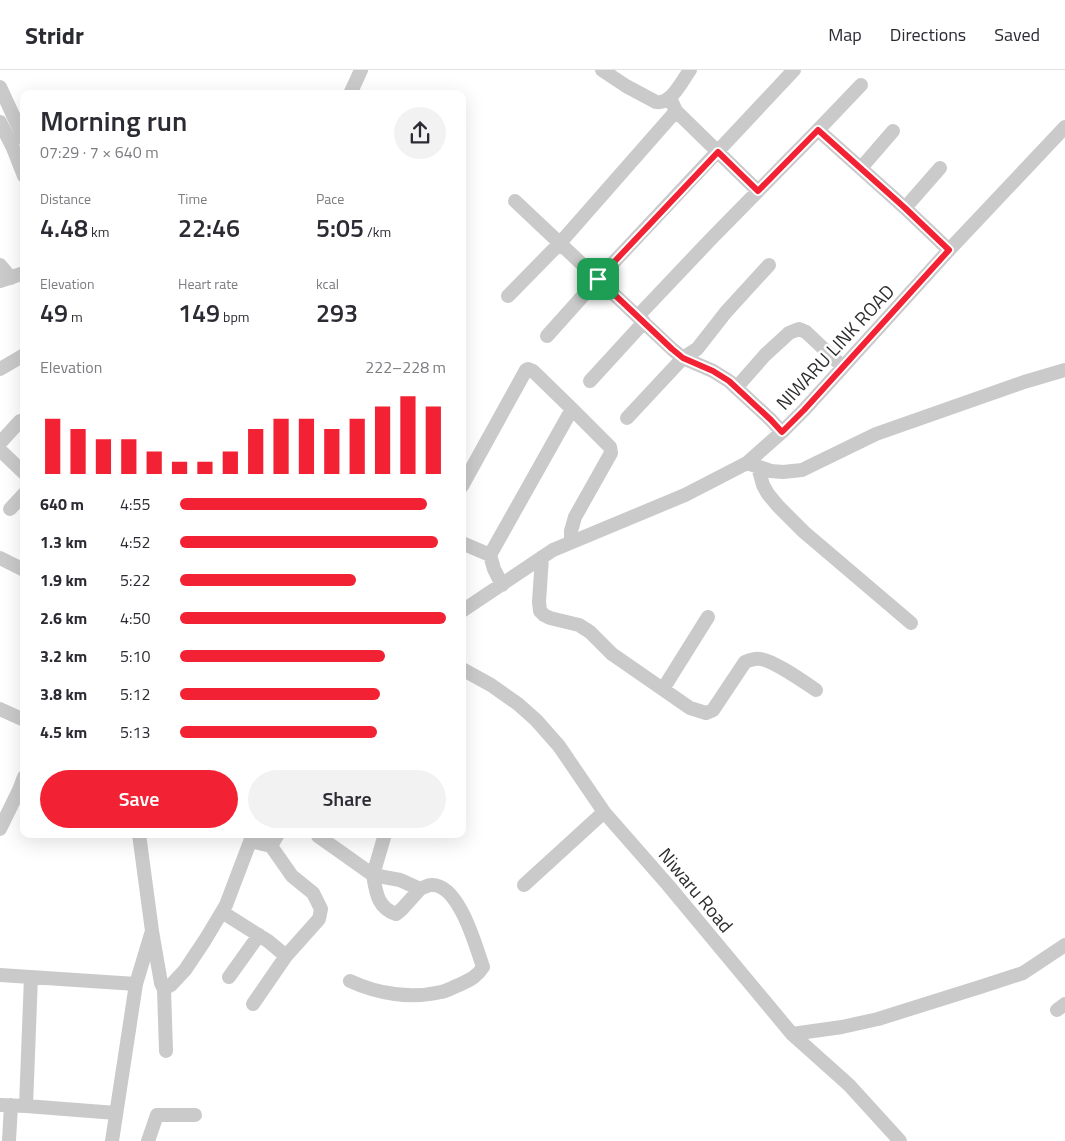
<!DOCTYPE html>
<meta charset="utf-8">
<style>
body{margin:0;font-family:"Titillium Web",sans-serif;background:#f2f2f3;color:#2b2b33;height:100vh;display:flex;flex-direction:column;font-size:19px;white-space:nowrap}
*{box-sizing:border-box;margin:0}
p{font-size:16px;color:#7c7c81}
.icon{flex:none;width:28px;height:28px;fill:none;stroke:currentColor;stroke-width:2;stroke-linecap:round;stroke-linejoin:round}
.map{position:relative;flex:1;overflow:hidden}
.details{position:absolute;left:20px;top:20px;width:446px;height:748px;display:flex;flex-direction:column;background:#fff;border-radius:10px;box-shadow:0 5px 20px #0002}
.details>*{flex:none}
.pin{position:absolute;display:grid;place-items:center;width:42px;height:42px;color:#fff;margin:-21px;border-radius:10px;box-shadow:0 2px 8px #0006}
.round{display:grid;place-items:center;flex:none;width:52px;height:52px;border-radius:26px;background:#f2f2f3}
.summary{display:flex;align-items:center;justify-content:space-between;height:85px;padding:0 20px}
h1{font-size:28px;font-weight:600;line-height:38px}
.stats{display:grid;grid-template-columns:repeat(3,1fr);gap:8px;height:85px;padding:5px 20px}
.stats div{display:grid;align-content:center}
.stats b{font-size:25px;font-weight:600}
.stats small{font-size:14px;font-weight:400}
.stats p{font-size:14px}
.chart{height:140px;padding:10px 20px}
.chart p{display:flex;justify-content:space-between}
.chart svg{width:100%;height:90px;margin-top:5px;stroke:#f22133;stroke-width:6}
.button{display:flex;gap:10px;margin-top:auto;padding:10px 20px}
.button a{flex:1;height:58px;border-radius:30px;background:#f22133;color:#fff;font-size:20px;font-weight:600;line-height:58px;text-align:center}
.button a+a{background:#f2f2f3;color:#2b2b33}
ul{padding:0 20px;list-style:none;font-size:16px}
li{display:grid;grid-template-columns:80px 60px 1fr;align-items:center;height:38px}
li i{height:12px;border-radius:6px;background:#f22133}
header{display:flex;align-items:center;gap:30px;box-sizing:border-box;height:70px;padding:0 25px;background:#fff;border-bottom:1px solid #e1e1e2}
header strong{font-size:24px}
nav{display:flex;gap:28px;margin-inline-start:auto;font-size:18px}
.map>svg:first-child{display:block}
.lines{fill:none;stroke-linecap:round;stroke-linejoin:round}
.minor{stroke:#cacaca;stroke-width:14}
.route-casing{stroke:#fff;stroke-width:10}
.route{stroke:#f22133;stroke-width:6}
.labels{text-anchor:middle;stroke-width:5;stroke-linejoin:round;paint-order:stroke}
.street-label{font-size:19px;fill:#2d2d2d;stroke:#fff}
</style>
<header>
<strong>Stridr</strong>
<nav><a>Map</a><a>Directions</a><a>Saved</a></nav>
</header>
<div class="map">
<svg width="1065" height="1071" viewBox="0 0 1065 1071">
<rect width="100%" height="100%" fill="#fff"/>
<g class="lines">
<path class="minor" d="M602,0L626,16L656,32C671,35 682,11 690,0
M0,17L24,69
M350,24L361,0
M670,28L676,41L758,121
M0,52L13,78L24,106
M818,60L905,138L949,180
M861,98L893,61
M515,131L672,279L683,288L713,301L729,311L771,350L782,362
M905,138L940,98
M0,195L11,208
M0,211L24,203
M508,226L560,173L676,41
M638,246L710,170L818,60L861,15
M547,266L598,209L794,0
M0,299L24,285
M590,311L644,252
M736,318L765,285L789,263L799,259L806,262L843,297
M627,348L683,288L697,279L726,242L769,195
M0,373L20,351
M0,380L24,403
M747,393L771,401L783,402L802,400L876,364L1024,312L1065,300
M758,397L763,415L768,424L778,436L804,462L911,553
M462,416L526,300L528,299L533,301L572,339
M10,439L24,424
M462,473L490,485
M542,487L539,532L540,541L544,545L550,548L579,555L590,562L612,584L690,638L706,643L713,640L745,592C750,590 755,588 760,589C773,590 804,612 816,620
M0,488L24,500
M502,515L494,499L490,485L572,339L610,377L611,383L575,447L571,461V472
M462,541L553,480L685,425L747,393L782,362L804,340L949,180L1065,57
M462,599L491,615L518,634L536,650L559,676L604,742L668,815L792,964L849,1015L900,1071
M663,619L708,547
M0,639L24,650
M0,759L19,720L24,707
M139,764L152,861L161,913L164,919L171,915L185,900L205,870L226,835L253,764
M318,766L373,805C376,821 377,838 396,844L402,839L420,819
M251,771L271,776L292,806L313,823L321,839L319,849L286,886L253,934
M271,776L278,764
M524,815L604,742
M222,842L268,871L286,886
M0,905L136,914L151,864
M229,907L259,865
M350,911C378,924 411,929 441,922C447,921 453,917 459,915C469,910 477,907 483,897C476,877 459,813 431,815C428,815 423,818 420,819L400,810L373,805L385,764
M164,919L166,981
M1057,940L1065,934
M792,964L842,957L878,949L980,917L1023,903L1065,875
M0,1035L26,1036L116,1043
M26,1036L31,907
M9,1071L11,1035
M112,1071L136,914
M148,1071L157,1045H195"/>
</g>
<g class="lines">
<defs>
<path id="route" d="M818,60L905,138L949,180L804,340L782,362L771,350L729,311L713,301L683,288L672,279L598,209L718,82L758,121Z"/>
</defs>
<use href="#route" class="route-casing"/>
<use href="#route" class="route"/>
</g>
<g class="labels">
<g class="street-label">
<text transform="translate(835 277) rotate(-47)" y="7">NIWARU LINK ROAD</text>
<text transform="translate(696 820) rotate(50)" y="7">Niwaru Road</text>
</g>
</g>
</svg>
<div class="pin" style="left:598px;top:209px;background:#1e9e55"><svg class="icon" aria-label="arrive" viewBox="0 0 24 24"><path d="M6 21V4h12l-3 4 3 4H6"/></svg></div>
<section class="details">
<div class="summary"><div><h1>Morning run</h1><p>07:29 · 7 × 640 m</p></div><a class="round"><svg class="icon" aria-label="share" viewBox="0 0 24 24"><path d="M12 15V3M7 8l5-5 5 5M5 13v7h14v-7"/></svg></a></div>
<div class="stats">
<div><p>Distance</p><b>4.48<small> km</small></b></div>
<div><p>Time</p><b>22:46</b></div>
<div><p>Pace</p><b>5:05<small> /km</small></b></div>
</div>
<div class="stats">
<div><p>Elevation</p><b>49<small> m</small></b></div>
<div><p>Heart rate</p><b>149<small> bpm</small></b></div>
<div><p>kcal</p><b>293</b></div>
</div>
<div class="chart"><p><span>Elevation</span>222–228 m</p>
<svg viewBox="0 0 160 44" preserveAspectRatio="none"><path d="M5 44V17M15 44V22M25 44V27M35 44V27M45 44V33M55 44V38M65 44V38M75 44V33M85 44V22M95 44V17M105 44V17M115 44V22M125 44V17M135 44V11M145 44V6M155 44V11"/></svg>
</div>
<ul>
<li><b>640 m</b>4:55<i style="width:93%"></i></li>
<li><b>1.3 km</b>4:52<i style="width:97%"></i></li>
<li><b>1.9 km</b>5:22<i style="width:66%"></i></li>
<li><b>2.6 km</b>4:50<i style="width:100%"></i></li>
<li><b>3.2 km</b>5:10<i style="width:77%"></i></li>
<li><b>3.8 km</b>5:12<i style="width:75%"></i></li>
<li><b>4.5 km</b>5:13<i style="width:74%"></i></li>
</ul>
<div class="button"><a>Save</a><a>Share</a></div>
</section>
</div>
